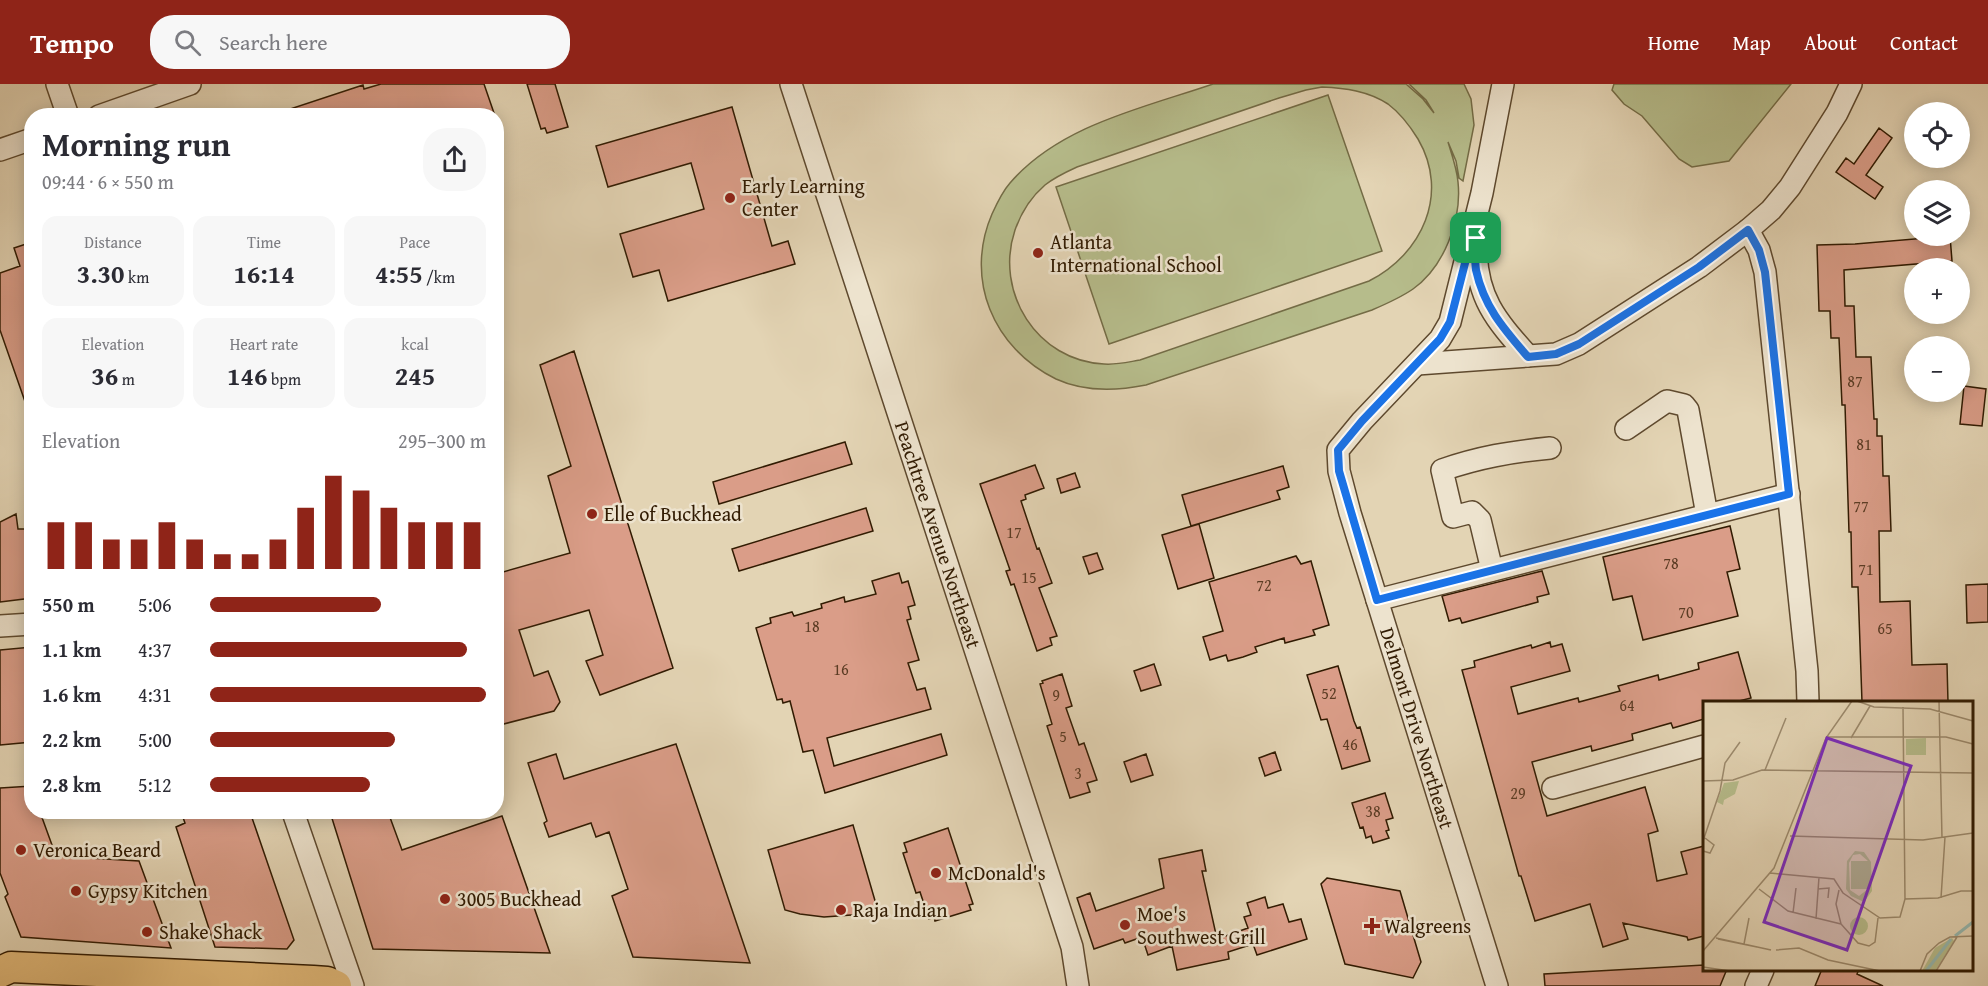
<!DOCTYPE html>
<meta charset="utf-8">
<style>
body{margin:0;font-family:"Gentium Book Plus",serif;background:#f7f7f7;color:#2b2b33;height:100vh;display:flex;flex-direction:column;font-size:22px;white-space:nowrap}
*{box-sizing:border-box;margin:0}
p{font-size:20px;color:#7c7c81}
.icon{flex:none;width:33px;height:33px;fill:none;stroke:currentColor;stroke-width:2;stroke-linecap:round;stroke-linejoin:round}
.map{position:relative;flex:1;overflow:hidden}
.sheet{position:absolute;left:24px;top:24px;width:480px;height:711px;display:flex;flex-direction:column;background:#fff;border-radius:24px;box-shadow:0 3px 15px #0003}
.sheet>*{flex:none}
.tools{position:absolute;left:1904px;top:18px;display:grid;gap:12px}
.tools a{display:grid;place-items:center;width:66px;height:66px;border-radius:50%;background:#fff;box-shadow:0 3px 15px #0003;font-size:30px}
.pin{position:absolute;display:grid;place-items:center;width:51px;height:51px;color:#fff;margin:-26px;border-radius:12px;box-shadow:0 3px 9px #0006}
.round{display:grid;place-items:center;flex:none;width:63px;height:63px;border-radius:24px;background:#f7f7f7}
.headline{display:flex;align-items:center;justify-content:space-between;height:102px;padding:0 18px}
h1{font-size:33px;font-weight:700;line-height:45px}
.stats{display:grid;grid-template-columns:repeat(3,1fr);gap:9px;height:102px;padding:6px 18px}
.stats div{display:grid;align-content:center;border-radius:15px;background:#f7f7f7;text-align:center}
.stats b{font-size:26px;font-weight:700}
.stats small{font-size:16px;font-weight:400}
.stats p{font-size:16px}
.chart{height:168px;padding:12px 18px}
.chart p{display:flex;justify-content:space-between}
.chart svg{width:100%;height:108px;margin-top:6px;stroke:#8f2418;stroke-width:6}
ul{padding:0 18px;list-style:none;font-size:20px}
li{display:grid;grid-template-columns:96px 72px 1fr;align-items:center;height:45px}
li i{height:15px;border-radius:8px;background:#8f2418}
header{display:flex;align-items:center;gap:36px;box-sizing:border-box;height:84px;padding:0 30px;background:#8f2418;color:#fff}
header strong{font-size:28px}
nav{display:flex;gap:33px;margin-inline-start:auto;font-size:21px}
.search{width:420px;height:54px;background:#f7f7f7;display:flex;align-items:center;gap:15px;box-sizing:border-box;padding:0 21px;border-radius:24px;color:#7c7c81;font-size:22px}
.map>svg:first-child{display:block}
.green{fill:#b6bc8b;stroke:#746c46;stroke-width:1.5;fill-rule:evenodd}
.building{fill:#da9d88;stroke:#311b02;stroke-width:1.5}
.lines{fill:none;stroke-linecap:round;stroke-linejoin:round}
.minor-casing{stroke:#5e492e;stroke-width:24}
.highway-casing{stroke:#311b02;stroke-width:33}
.minor{stroke:#ede3ce;stroke-width:21}
.highway{stroke:#e2ba7a;stroke-width:30}
.route-casing{stroke:#fff;stroke-width:12}
.route{stroke:#1a73e8;stroke-width:8}
.poi-dot{fill:#8f2418;stroke:#ede3ce;stroke-width:2}
.labels{text-anchor:middle;stroke-width:5;stroke-linejoin:round;paint-order:stroke}
.number-label{font-size:16px;fill:#5b3c24}
.poi-label{font-size:20px;fill:#311b02;stroke:#ede3ce;text-anchor:start}
.street-label{font-size:20px;fill:#311b02;stroke:#ede3ce}
.inset-river{fill:none;stroke:#95b8b0;stroke-width:3}
.inset-road{fill:none;stroke:#9c8a6d;stroke-width:1.5}
.view{fill:#7b2cbf;fill-opacity:0.15;stroke:#7b2cbf;stroke-width:3}
.inset-edge{fill:none;stroke:#311b02;stroke-width:3}
</style>
<header>
<strong>Tempo</strong>
<div class="search"><svg class="icon" aria-label="search" viewBox="0 0 24 24"><circle cx="10" cy="10" r="6"/><path d="M15 15l6 6"/></svg>Search here</div>
<nav><a>Home</a><a>Map</a><a>About</a><a>Contact</a></nav>
</header>
<div class="map">
<svg width="1988" height="902" viewBox="0 0 1988 902">
<rect width="100%" height="100%" fill="#e3d4b4"/>
<filter id="stains"><feTurbulence type="fractalNoise" baseFrequency=".00333" numOctaves="4"/><feColorMatrix values="0 0 0 0 .2 0 0 0 0 .09 0 0 0 0 .02 0 0 0 .5 -.17"/></filter>
<radialGradient id="worn" r=".72"><stop offset=".6" stop-color="#630" stop-opacity="0"/><stop offset="1" stop-color="#630" stop-opacity=".3"/></radialGradient>
<path class="green" d="M1213,0H1406L1423,15L1434,29L1426,16L1409,0H1464L1471,15L1474,41L1463,97L1459,94L1456,77L1448,58C1452,71 1457,85 1458,98C1462,136 1444,183 1413,205C1400,214 1386,220 1372,226L1146,301C1116,307 1084,308 1056,295C993,264 964,195 992,130C997,119 1002,108 1010,99C1060,41 1143,24 1213,0ZM1322,3C1345,4 1368,7 1388,20C1400,29 1410,42 1418,55C1450,110 1422,170 1369,197L1140,276C1128,278 1117,281 1104,280C1037,277 994,208 1015,146C1021,129 1031,113 1045,101C1055,93 1066,88 1077,83L1279,14L1306,6Z
M1614,0H1791L1729,77L1692,83L1679,75L1642,32L1624,20L1612,6Z
M1328,11L1382,167L1109,260L1056,103Z"/>
<path class="building" d="M381,0H484L495,32H278V29L363,1L364,5Z
M527,0H555L568,43L547,49L545,44L541,45Z
M732,23L772,162L788,157L795,180L668,217L659,186L633,193L620,150L704,125L691,79L608,103L596,62Z
M1879,44L1892,54L1866,91L1883,103L1875,115L1836,88L1846,74L1854,80Z
M1950,152L1952,177L1844,186L1845,222H1854L1856,273H1871L1874,335H1877V352H1882L1883,392H1889L1891,447H1879L1880,518L1910,517L1912,581L1947,580L1948,618H1862L1858,503H1852L1851,448H1849L1845,321H1842L1839,254H1831L1830,227H1819L1817,161L1855,160Z
M32,158V329H29L0,246V189L20,182L14,164Z
M574,267L673,584L600,611L586,577L603,571L589,526L519,546L534,592L548,587L560,618L554,627L496,642V490L570,469L548,392L571,382L540,281Z
M1964,302L1986,305L1982,342L1960,340Z
M845,358L852,380L719,420L713,398Z
M1035,381L1044,404L1025,411L1026,415L1021,417L1037,465L1039,464L1052,499L1039,504L1057,552L1050,554L1052,561L1037,567L1014,500L1011,501L1006,487L1010,486L980,400Z
M1283,382L1289,403L1277,407L1280,415L1191,442L1182,411Z
M1075,389L1080,403L1061,409L1057,395Z
M866,424L873,447L739,487L732,465Z
M16,430L18,445H32V514L0,518V438Z
M1199,440L1214,494L1178,505L1162,451Z
M1730,442L1740,485L1727,488L1738,532L1643,556L1632,512L1613,516L1603,473Z
M1097,469L1103,485L1089,490L1083,473Z
M1296,472L1301,480L1311,477L1329,541L1313,546L1315,551L1285,559L1284,554L1255,563L1257,568L1243,573L1228,577L1226,571L1210,576L1203,553L1223,547L1209,498Z
M1542,487L1549,510L1537,513L1538,518L1462,539L1460,534L1449,537L1442,512Z
M899,489L902,499L908,497L915,521L908,523L911,535L907,536L919,576L908,579L917,606L925,604L931,625L827,654L834,682L941,650L947,671L825,709L813,666L803,668L790,617L783,619L782,615L777,616L756,544L771,539L770,534L792,528L794,532L822,524L821,520L844,513L845,518L876,510L872,497Z
M1988,500V538L1967,539L1966,501Z
M1550,558L1551,563L1562,560L1570,587L1511,603L1518,630L1578,614L1579,618L1620,607L1618,602L1658,591L1659,596L1699,585L1698,579L1738,568L1751,614L1735,618H1704V635L1673,644L1671,639L1632,650L1633,656L1592,667L1591,662L1532,678L1547,732L1645,703L1658,747L1648,750L1657,797L1687,790L1681,768L1704,762V852L1688,856L1687,853L1623,839L1628,855L1603,863L1590,820L1535,837L1521,792H1519L1462,586L1475,583L1474,577L1531,561L1532,564Z
M32,563V658L0,661V566Z
M1154,580L1161,601L1141,607L1134,587Z
M1338,582L1354,637L1357,644L1360,643L1370,677L1342,685L1327,635L1321,636L1307,591Z
M1062,590L1072,622L1066,624L1079,661L1084,659L1097,696L1087,699L1090,708L1070,714L1047,642L1052,640L1040,600L1043,599L1042,597Z
M676,660L750,879L633,873L612,812L628,805L609,748L596,753L591,739L549,753L544,739L547,737L528,679L556,670L564,695Z
M1275,668L1281,686L1265,692L1259,674Z
M1146,670L1153,691L1131,698L1124,678Z
M32,702V728H40L56,772L139,777L171,864L21,853L5,813L8,810L0,789V704Z
M1385,709L1393,734L1386,736L1389,746L1386,747L1389,754L1373,759L1371,752L1366,754L1363,743L1360,744L1352,719Z
M181,728H250L294,856L287,865L215,863L176,743L185,739Z
M330,728H388L402,766L502,732L550,869L373,865Z
M853,741L878,827L866,826L865,830L824,833L800,830L785,826L768,766Z
M948,744L973,820L969,821L971,826L935,837L934,833L929,835L920,808L916,809L903,769L907,768L904,759Z
M1202,766L1206,787H1202L1217,855L1248,844L1244,833L1251,831L1247,819L1265,813L1268,824L1283,820L1289,838L1301,835L1307,855L1257,871L1253,860L1228,868L1229,875L1177,886L1172,862L1148,871L1142,853L1125,859L1123,855L1094,865L1077,814L1090,809L1096,827L1164,804L1159,775Z
M1327,794L1400,807L1421,878L1413,894L1345,880L1321,800Z
M1704,881V885H1727L1720,902H1545L1544,890Z
M1822,885H1859L1857,890L1883,902H1815Z"/>
<g class="lines">
<defs>
<g id="minor">
<path d="M57,0L68,32"/>
<path id="s1" d="M791,0L1072,863L1078,902"/>
<path d="M99,32L190,0"/>
<path d="M0,66L32,55"/>
<path d="M1748,146L1759,166L1765,188L1807,587L1808,618"/>
<path d="M1476,162C1476,214 1496,236 1528,272"/>
<path d="M1417,280L1556,270L1579,260L1699,183L1748,146L1771,126L1790,103L1837,29L1851,0"/>
<path d="M1626,345L1667,317L1684,321L1688,326L1707,431"/>
<path d="M1492,486L1480,436L1472,428L1453,433L1442,386C1480,373 1510,368 1550,364"/>
<path d="M1377,516L1789,410"/>
<path d="M0,542L32,540"/>
<path d="M1553,704L1704,662"/>
<path d="M293,728L353,902"/>
<path d="M1497,902L1350,429L1339,387L1338,366L1362,337L1440,255L1450,238L1482,109L1503,0"/>
<path d="M1756,902L1763,886"/>
</g>
<path id="highway" d="M0,888L11,883L313,897L327,898L336,902"/>
</defs>
<use href="#minor" class="minor-casing"/>
<use href="#highway" class="highway-casing"/>
<use href="#minor" class="minor"/>
<use href="#highway" class="highway"/>
</g>
<g class="lines">
<defs>
<path id="route" d="M1474,144C1476,158 1474,172 1476,186C1484,223 1504,245 1528,273L1556,270L1579,260L1699,183L1748,146L1759,166L1765,188L1789,410L1377,516L1339,387L1338,366L1362,337L1440,255L1450,238Z"/>
</defs>
<use href="#route" class="route-casing"/>
<use href="#route" class="route"/>
</g>
<g class="poi-dot">
<circle cx="730" cy="114" r="6"/>
<circle cx="1038" cy="169" r="6"/>
<circle cx="592" cy="430" r="6"/>
<circle cx="21" cy="766" r="6"/>
<circle cx="936" cy="789" r="6"/>
<circle cx="76" cy="807" r="6"/>
<circle cx="445" cy="815" r="6"/>
<circle cx="841" cy="826" r="6"/>
<circle cx="1125" cy="841" r="6"/>
<path d="M1369 833h6v6h6v6h-6v6h-6v-6h-6v-6h6z"/>
<circle cx="147" cy="848" r="6"/>
</g>
<g class="labels">
<g class="number-label">
<text x="1855" y="303">87</text>
<text x="1864" y="366">81</text>
<text x="1861" y="428">77</text>
<text x="1014" y="454">17</text>
<text x="1671" y="485">78</text>
<text x="1866" y="491">71</text>
<text x="1029" y="499">15</text>
<text x="1264" y="507">72</text>
<text x="1686" y="534">70</text>
<text x="812" y="548">18</text>
<text x="1885" y="550">65</text>
<text x="841" y="591">16</text>
<text x="1329" y="615">52</text>
<text x="1056" y="617">9</text>
<text x="1627" y="627">64</text>
<text x="1063" y="658">5</text>
<text x="1350" y="666">46</text>
<text x="1078" y="695">3</text>
<text x="1518" y="715">29</text>
<text x="1373" y="733">38</text>
</g>
<g class="poi-label">
<text x="742" y="109">Early Learning<tspan x="742" dy="23">Center</tspan></text>
<text x="1050" y="165">Atlanta<tspan x="1050" dy="23">International School</tspan></text>
<text x="604" y="437">Elle of Buckhead</text>
<text x="33" y="773">Veronica Beard</text>
<text x="948" y="796">McDonald's</text>
<text x="88" y="814">Gypsy Kitchen</text>
<text x="457" y="822">3005 Buckhead</text>
<text x="853" y="833">Raja Indian</text>
<text x="1137" y="837">Moe's<tspan x="1137" dy="23">Southwest Grill</tspan></text>
<text x="1384" y="849">Walgreens</text>
<text x="159" y="855">Shake Shack</text>
</g>
<g class="street-label">
<text dy="7" stroke="none"><textPath href="#s1" startOffset="474">Peachtree Avenue Northeast</textPath></text>
<text transform="translate(1417 644) rotate(73)" y="7">Delmont Drive Northeast</text>
</g>
</g>
<g transform="translate(1703 617)">
<rect width="270" height="270" fill="#e3d4b4"/>
<path d="M223,37V54H203V38ZM36,80L32,93L21,99L20,104L14,101L21,82ZM152,150L161,151L168,161L169,190L161,201L148,195L143,188L144,160ZM157,153L165,160H148V188H165L156,195L147,189L146,162L150,154ZM147 225a9 9 0 1 1 18 0a9 9 0 1 1-18 0ZM249,237L251,240L232,270H219L232,247Z" fill="#b6bc8b" fill-rule="evenodd"/>
<path class="inset-river" d="M252,235L270,221M223,270L248,238"/>
<path class="inset-road" d="M154,0L171,6L227,8L270,20M236,0L239,137M200,6L202,198M125,36H243L270,43M148,37L167,5M62,69L83,17M0,80L30,79L59,69L270,72M87,135L220,139L270,132M0,140L17,90L22,62L37,41M0,150L7,152L11,144L2,137M67,172L131,178L140,192L177,217L197,216L202,198L235,197L258,190H270M56,188L85,210L138,223M115,188L126,187L125,197M136,189L133,203L138,223L155,242L166,245L172,241L175,217M238,197L242,136M90,212L93,187M113,218L116,176M13,237L68,249M15,238L54,246M41,243L46,217M73,249L96,247L125,259L177,270M0,250L71,167L123,37L149,0M0,266L27,270M217,270L224,253L236,242L247,236L270,235M233,270L254,236"/>
<path class="view" d="M124,37L208,65L144,249L61,221Z"/>
<rect width="270" height="270" class="inset-edge"/>
</g>
<rect width="100%" height="100%" filter="url(#stains)"/>
<rect width="100%" height="100%" fill="url(#worn)"/>
</svg>
<div class="tools">
<a><svg class="icon" aria-label="locate" viewBox="0 0 24 24"><circle cx="12" cy="12" r="6"/><path d="M12 2v4M12 18v4M2 12h4M18 12h4"/></svg></a>
<a><svg class="icon" aria-label="layers" viewBox="0 0 24 24"><path d="M12 4l9 5-9 5-9-5zM3 14l9 5 9-5"/></svg></a>
<a>+</a>
<a>−</a>
</div>
<div class="pin" style="left:1476px;top:154px;background:#1e9e55"><svg class="icon" aria-label="arrive" viewBox="0 0 24 24"><path d="M6 21V4h12l-3 4 3 4H6"/></svg></div>
<section class="sheet">
<div class="headline"><div><h1>Morning run</h1><p>09:44 · 6 × 550 m</p></div><a class="round"><svg class="icon" aria-label="share" viewBox="0 0 24 24"><path d="M12 15V3M7 8l5-5 5 5M5 13v7h14v-7"/></svg></a></div>
<div class="stats">
<div><p>Distance</p><b>3.30<small> km</small></b></div>
<div><p>Time</p><b>16:14</b></div>
<div><p>Pace</p><b>4:55<small> /km</small></b></div>
</div>
<div class="stats">
<div><p>Elevation</p><b>36<small> m</small></b></div>
<div><p>Heart rate</p><b>146<small> bpm</small></b></div>
<div><p>kcal</p><b>245</b></div>
</div>
<div class="chart"><p><span>Elevation</span>295–300 m</p>
<svg viewBox="0 0 160 44" preserveAspectRatio="none"><path d="M5 44V25M15 44V25M25 44V32M35 44V32M45 44V25M55 44V32M65 44V38M75 44V38M85 44V32M95 44V19M105 44V6M115 44V12M125 44V19M135 44V25M145 44V25M155 44V25"/></svg>
</div>
<ul>
<li><b>550 m</b>5:06<i style="width:62%"></i></li>
<li><b>1.1 km</b>4:37<i style="width:93%"></i></li>
<li><b>1.6 km</b>4:31<i style="width:100%"></i></li>
<li><b>2.2 km</b>5:00<i style="width:67%"></i></li>
<li><b>2.8 km</b>5:12<i style="width:58%"></i></li>
</ul>
</section>
</div>
